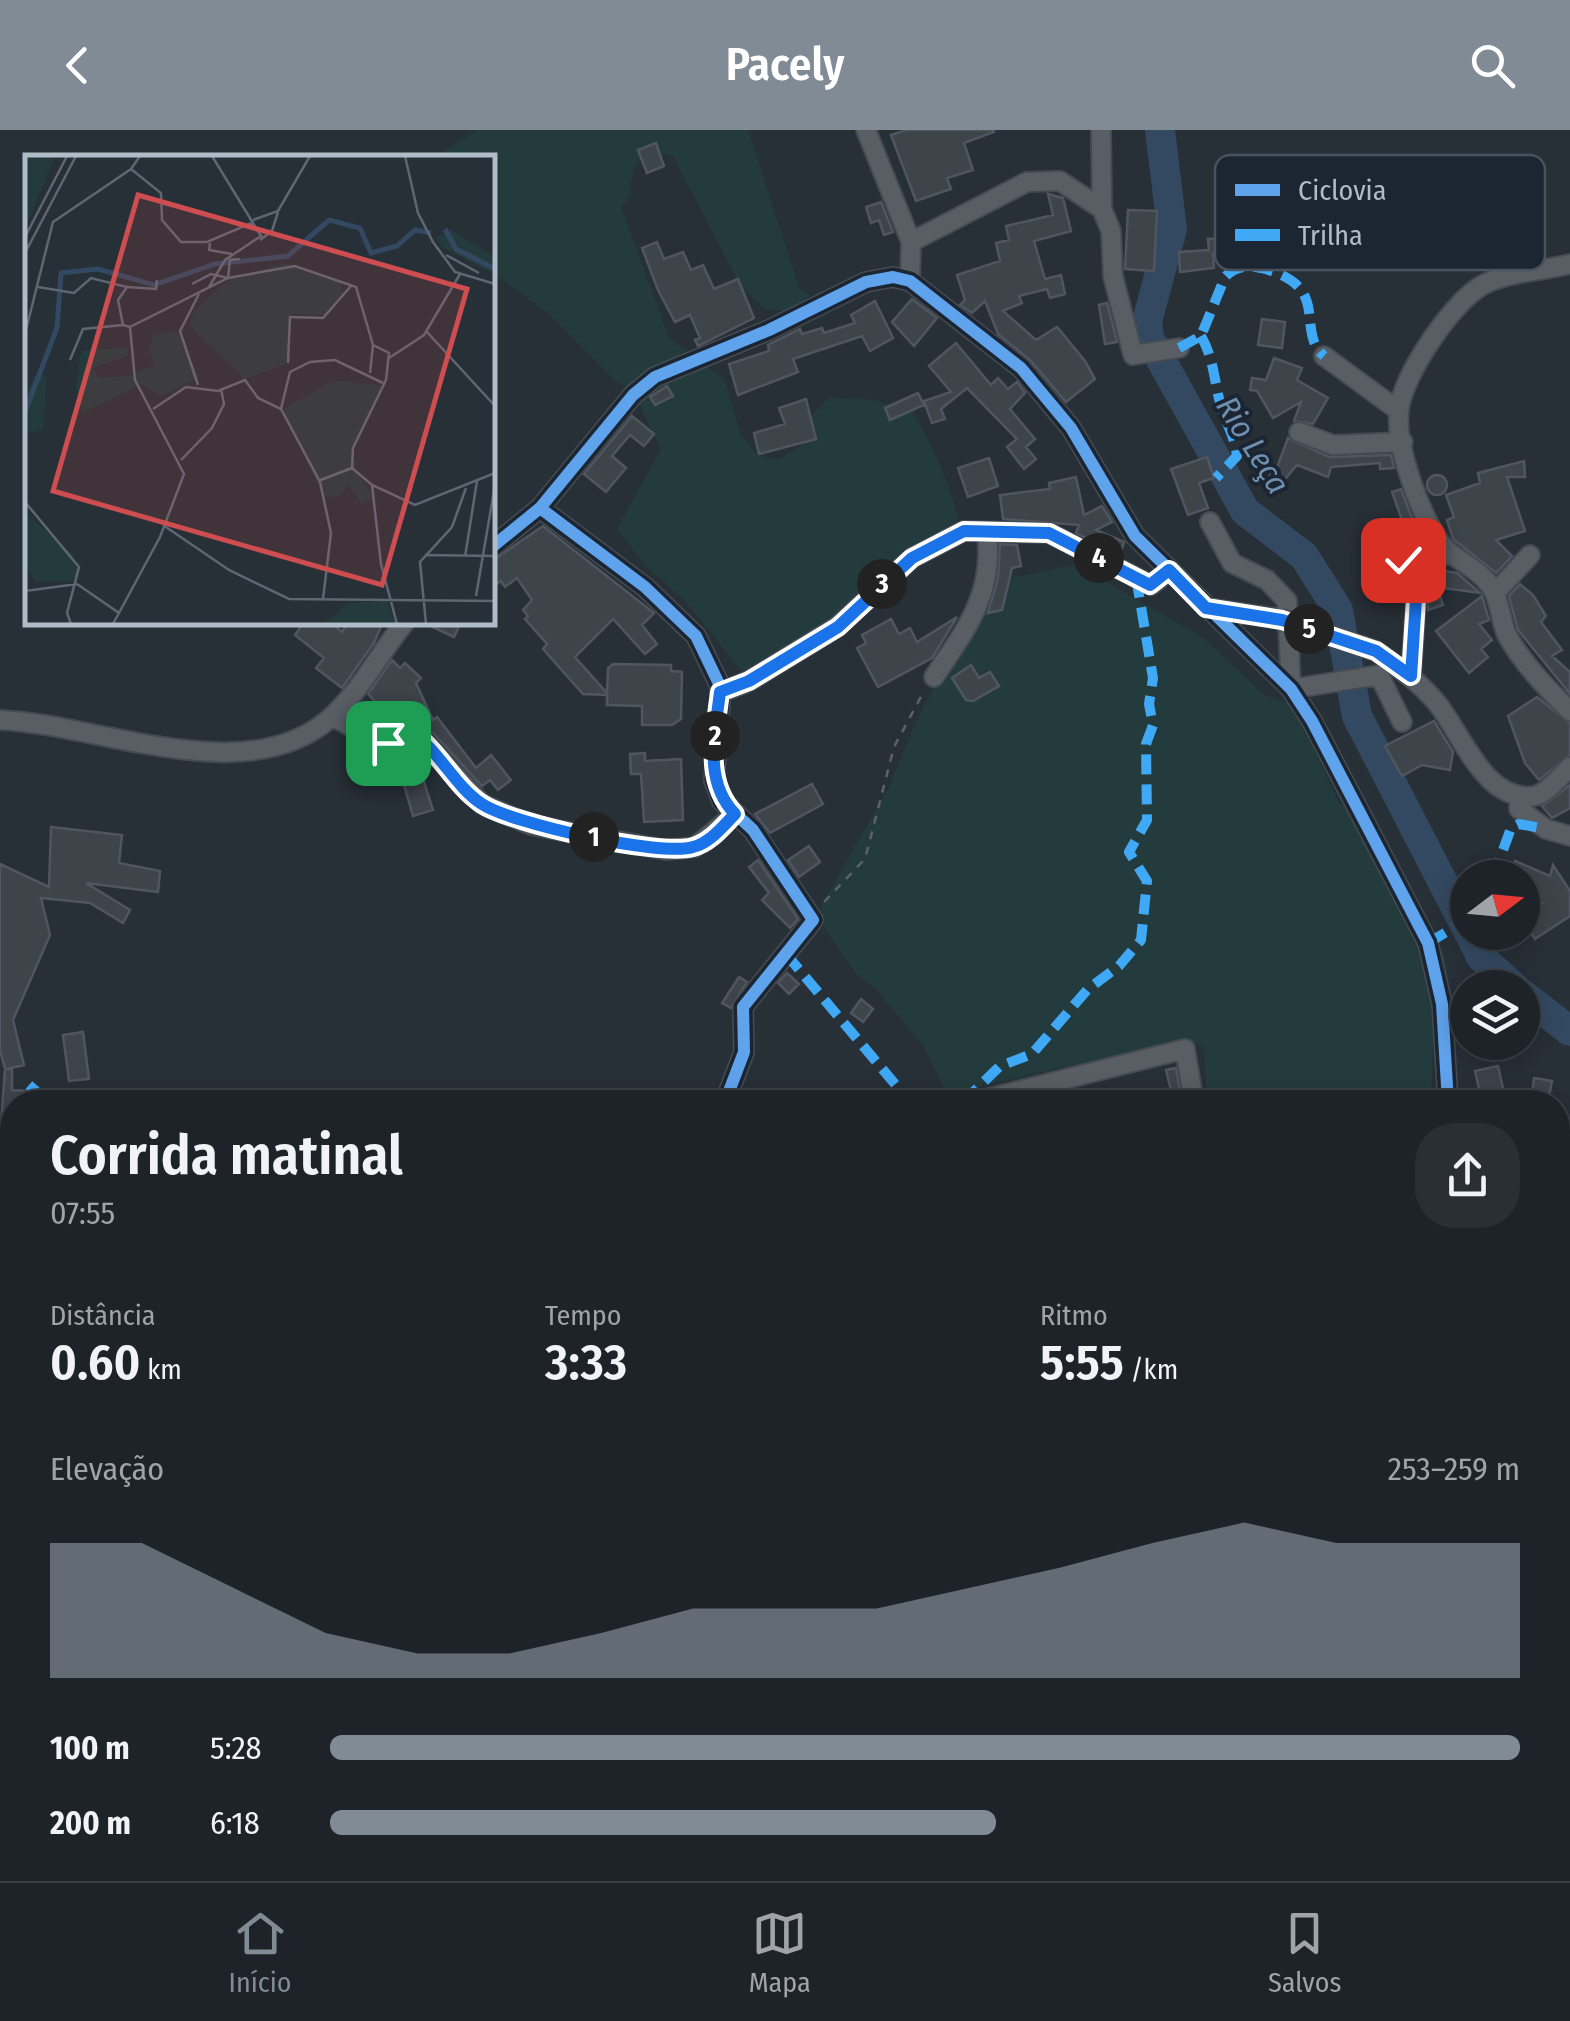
<!DOCTYPE html>
<html lang="pt">
<meta charset="utf-8">
<style>
body{margin:0;font-family:"Fira Sans Condensed",sans-serif;background:#2a2f35;color:#f1f3f6;height:100vh;display:flex;flex-direction:column;font-size:38px;white-space:nowrap}
*{box-sizing:border-box;margin:0}
p{font-size:32px;color:#a0a4a8}
.icon{flex:none;width:55px;height:55px;fill:none;stroke:currentColor;stroke-width:2;stroke-linecap:round;stroke-linejoin:round}
.map{position:relative;flex:1;overflow:hidden}
.side{position:absolute;left:0px;top:960px;width:1570px;height:792px;display:flex;flex-direction:column;background:#1d2329;border-radius:40px 40px 0 0;box-shadow:0 5px 25px #0003,0 0 0 2px #3b4046}
.side>*{flex:none}
.needle{width:65px;rotate:74deg}
.fabs{position:absolute;left:1450px;top:730px;display:grid;gap:20px}
.fabs a{display:grid;place-items:center;width:90px;height:90px;border-radius:50%;background:#1d2329;box-shadow:0 5px 25px #0003,0 0 0 2px #3b4046;font-size:50px}
.pin{position:absolute;display:grid;place-items:center;width:85px;height:85px;color:#fff;margin:-42px;border-radius:20px;box-shadow:0 5px 15px #0006}
.km{position:absolute;width:50px;height:50px;margin:-25px;border-radius:50%;background:#222;color:#fff;font-size:28px;line-height:50px;text-align:center}
.round{display:grid;place-items:center;flex:none;width:105px;height:105px;border-radius:40px;background:#2a2f35}
.headline{display:flex;align-items:center;justify-content:space-between;height:170px;padding:0 50px}
h1{font-size:55px;font-weight:600;line-height:75px}
.metrics{display:grid;grid-template-columns:repeat(3,1fr);gap:15px;height:170px;padding:10px 50px}
.metrics div{display:grid;align-content:center}
.metrics b{font-size:50px;font-weight:600}
.metrics small{font-size:28px;font-weight:400}
.metrics p{font-size:28px}
.chart{height:280px;padding:20px 50px}
.chart p{display:flex;justify-content:space-between}
.chart svg{width:100%;height:180px;margin-top:10px;fill:#818b96;opacity:.7}
ul{padding:0 50px;list-style:none;font-size:32px}
li{display:grid;grid-template-columns:160px 120px 1fr;align-items:center;height:75px}
li i{height:25px;border-radius:12px;background:#818b96}
header{display:flex;justify-content:space-between;align-items:center;height:130px;padding:0 50px;background:#818b96;color:#fff;font-size:45px;font-weight:600}
.tab-bar{display:flex;justify-content:space-around;align-items:center;height:140px;border-top:2px solid #3b4046;background:#1d2329;font-size:28px;color:#a0a4a8}
.tab-bar a{display:grid;justify-items:center;gap:5px}
.tab-bar .active{color:#818b96}
.map>svg:first-child{display:block}
.green{fill:#243b3d}
.lines{fill:none;stroke-linecap:round;stroke-linejoin:round}
.river{stroke:#334961;stroke-width:30}
.building{fill:#3d444a;stroke:#4f565f;stroke-width:2.5}
.minor-casing{stroke:#464b52;stroke-width:22}
.path{stroke:#5b6268;stroke-width:2.5;stroke-dasharray:8 8;stroke-linecap:butt}
.minor{stroke:#585e64;stroke-width:18}
.minor-bridge-casing{stroke:#464b52;stroke-width:22;stroke-linecap:butt}
.minor-bridge{stroke:#585e64;stroke-width:18}
.quiet{stroke:#3fa9f5;stroke-width:10;stroke-dasharray:20 10;stroke-linecap:butt}
.cycleway-casing{stroke:#1b2632;stroke-width:19}
.cycleway{stroke:#60a3ed;stroke-width:12}
.route-casing{stroke:#fff;stroke-width:20}
.route{stroke:#1a73e8;stroke-width:12}
.labels{text-anchor:middle;stroke-width:8;stroke-linejoin:round;paint-order:stroke}
.water-label{font-size:32px;font-style:italic;fill:#708fae;stroke:#1b2632}
.inset-river{fill:none;stroke:#334961;stroke-width:5}
.inset-road{fill:none;stroke:#5e6771;stroke-width:2.5}
.view{fill:#cd4d50;fill-opacity:0.15;stroke:#cd4d50;stroke-width:5}
.inset-edge{fill:none;stroke:#b1bcc9;stroke-width:5}
.key{fill:#1b2632;stroke:#48535f;stroke-width:2.5}
.key-label{font-size:28px;fill:#b1bcc9}
</style>
<header><svg class="icon" aria-label="back" viewBox="0 0 24 24"><path d="M15 5l-7 7 7 7"/></svg>Pacely<svg class="icon" aria-label="search" viewBox="0 0 24 24"><circle cx="10" cy="10" r="6"/><path d="M15 15l6 6"/></svg></header>
<div class="map">
<svg width="1570" height="1751" viewBox="0 0 1570 1751">
<rect width="100%" height="100%" fill="#272f37"/>
<path class="green" d="M478,0H748L799,157L810,166L787,181L766,180L741,157L673,26L657,22L635,34L629,66L621,77L669,208L725,250L740,303L758,326L779,329L811,309L812,285L829,268L869,269L912,281C934,318 956,364 961,408L877,455L756,559L685,471L645,435L617,399L661,319L631,258L615,251L548,183L493,143L492,28H433Z
M1078,435L1205,509L1264,565L1293,574L1338,671L1361,691L1423,799L1444,823L1454,881L1433,915L1431,972H1207L1204,918L1187,909L969,959L951,971L924,917L879,862L856,844L816,785L890,655L918,587L994,445C1032,450 1041,439 1078,435Z"/>
<g class="lines">
<path class="river" d="M1160,0L1172,99L1147,191L1149,208L1245,381L1304,426L1338,480L1357,586L1468,801
M1469,802L1481,827L1515,858
M1522,864L1570,901"/>
</g>
<path class="building" d="M906,0H994V2L964,13L973,40L947,48L951,59L916,71L891,5Z
M656,13L664,36L647,43L638,20Z
M1048,64L1063,68L1071,101L1034,111L1045,149L1061,145L1065,164L1050,168L1047,159L1019,166L1022,173L1003,181L1036,210L1057,197L1085,231L1095,249L1066,272L1030,230L998,204L985,171L972,183L960,175L965,170L957,145L1000,131L996,113L1009,110L1006,96L1053,85Z
M881,72L893,102L884,105L879,90L871,93L866,77Z
M1128,80L1157,81L1154,141L1125,139Z
M1247,108V119L1213,123L1214,138L1180,142L1179,122L1209,120L1208,109Z
M657,112L664,129L683,122L691,140L703,135L714,159L738,149L754,188L698,216L695,210L700,208L690,185L675,192L658,160L642,118Z
M912,169L937,188L914,216L892,192Z
M875,171L893,208L870,221L862,206L793,229L798,242L738,265L729,234L769,221L768,215L800,199L802,204L822,198L824,203L855,193L851,185Z
M1107,173L1117,212L1105,214L1099,175Z
M1262,189L1285,192L1282,218L1258,215Z
M956,213L991,255L998,248L1008,259L1017,252L1025,263L1010,279L1035,309L1026,317L1036,329L1024,339L1007,317L1017,309L967,258L941,279L945,289L932,293L924,271L951,262L929,236Z
M1274,228L1302,238L1297,250L1328,268L1313,294L1294,291L1301,272L1273,288L1257,261L1250,260L1252,248L1266,250Z
M667,256L673,266L655,275L650,267Z
M918,263L924,275L890,290L885,278Z
M806,269L816,309L759,324L754,303L785,294L779,278Z
M632,286L654,304L644,316L630,305L612,326L626,338L606,362L584,344Z
M1288,308L1329,327L1391,325L1394,338L1380,339V333L1331,337L1328,347L1297,335L1279,356L1268,347L1278,335Z
M1207,327L1214,348L1199,353L1208,378L1188,385L1171,339Z
M989,328L998,356L968,367L958,338Z
M1524,331L1525,347H1507L1525,401L1496,410L1512,426L1496,443L1453,409L1447,390L1454,387L1446,365L1480,353L1478,343Z
M1427 355a10 10 0 1 1 20 0a10 10 0 1 1-20 0Z
M1076,347L1084,385L1102,376L1112,392L1096,400L1124,412L1120,425L1076,403L1079,395L1003,389L1000,365L1050,359L1049,353Z
M1401,359L1410,383L1421,406L1407,404L1392,362Z
M543,396L654,483L642,495L657,514L645,524L613,489L575,527L607,563L608,538L613,534L671,535V541L682,542L681,589L672,595H642V576L607,575V565L583,564L543,519L547,514L525,489L528,486L523,480L532,470L517,448L505,457L501,451L492,457V431Z
M1000,414L1017,415L1021,436L1012,438L1002,480L988,483L998,448Z
M1438,440L1457,443L1480,463L1436,457Z
M1520,454L1533,465L1546,486L1541,492L1562,520L1552,526L1570,542V564L1518,500L1509,466Z
M1438,460L1443,475L1428,480V464Z
M1482,466L1489,490L1479,494L1492,510L1481,519L1488,527L1469,543L1436,501Z
M957,487L932,528L878,557L857,518L866,513L862,505L891,489L899,504L910,498L917,512Z
M304,492H330L342,502L348,492H383L374,513L342,558L316,538L324,528L295,505Z
M422,492H461L454,507Z
M392,530L400,538L405,533L421,548L416,553L433,590L437,587L476,638L491,625L511,650L498,660L490,650L482,656L433,603L415,599L402,580L393,588L381,578L368,564Z
M971,535L979,548L990,542L999,556L973,571L966,570L952,548Z
M1537,567L1570,593V625L1539,650L1525,633L1508,586Z
M1434,591L1453,622L1450,640L1422,635L1402,646L1385,616Z
M645,623V631L681,629L683,690L644,692L641,644H631L630,624Z
M423,649L433,680L413,686L404,655Z
M812,654L823,674L770,703L755,684Z
M1570,655V678L1552,688L1542,676Z
M51,697L122,705L119,733L160,741L158,762L86,753L130,780L123,793L90,773L41,768L50,805L13,890L24,935L6,939H12V960L46,962L45,972H12V1008H0L5,939L0,920V734L49,757Z
M809,716L820,732L799,747L788,730Z
M758,730L798,789L790,798L762,770L769,763L749,737Z
M1515,731L1550,746L1553,735L1570,761V786L1535,809L1522,786L1542,773L1522,765V748H1508Z
M787,843L799,854L789,864L778,853Z
M739,847L747,852L731,878L722,873Z
M861,869L873,879L863,892L851,883Z
M83,902L89,949L69,951L63,905Z
M1498,936L1506,972H1482L1475,941Z
M1176,938L1180,963L1172,965L1166,940Z
M1534,948L1552,951L1548,972H1531Z
M1558,1561L1570,1574V1605L1558,1585Z
M1570,1606V1637L1558,1650V1620Z
M12,1646V1751H0V1653Z"/>
<g class="lines">
<defs>
<path id="minor" d="M866,0L911,112
M1102,79L1111,101L1113,146L1133,225L1179,218
M1570,134C1544,141 1504,142 1481,156C1451,174 1402,246 1399,281C1395,315 1418,376 1435,405C1449,431 1480,435 1494,462C1500,474 1501,491 1507,505C1522,533 1547,559 1570,581
M910,151L911,112L1027,52L1060,51L1102,79L1101,0
M1324,226L1399,281
M1299,302L1333,315L1403,312
M540,378L645,457L696,506L721,558L714,650L722,671L753,700L813,790L743,877L744,922L725,972
M1210,392L1232,433L1267,450L1287,471L1291,559L1379,545L1402,592
M492,417L540,378L633,265L655,247L769,200L866,152L893,147L910,151L1021,238L1071,298L1135,406L1291,559L1312,591L1428,813L1442,874L1448,972
M1495,463L1530,425
M1207,478L1281,489
M1376,521C1398,537 1419,552 1436,572C1461,601 1484,673 1534,666C1547,664 1560,646 1570,637
M1411,546L1416,469L1403,430L1408,416L1448,425
M934,547C966,499 994,465 987,404
M720,563L749,551L837,497L912,428L964,401L1049,403L1151,455L1169,441
M332,586L378,611L424,612L482,674L531,695L666,720L695,717L735,684
M0,590C97,594 246,661 329,589C360,562 379,524 405,492
M1519,665V679L1546,699L1570,706
M974,972L1185,919L1194,972
M0,1430L12,1428
M0,1627L12,1616
M1558,1667L1570,1670
M436,1740L437,1751
M36,1751L56,1740
M1226,1751L1231,1740"/>
</defs>
<use href="#minor" class="minor-casing"/>
<path class="path" d="M824,772L865,729L894,617L923,563"/>
<use href="#minor" class="minor"/>
<defs>
<path id="minor-bridge" d="M1281,489L1376,521"/>
</defs>
<use href="#minor-bridge" class="minor-bridge-casing"/>
<use href="#minor-bridge" class="minor-bridge"/>
<path class="quiet" d="M1201,206C1216,232 1214,259 1224,286C1230,300 1235,310 1237,326L1216,348
M1179,218L1201,206L1225,147C1235,136 1247,135 1261,138C1334,156 1294,200 1324,226
M1493,748L1511,698L1519,694L1546,699
M1428,813L1468,789
M786,824L910,972
M29,955L48,972
M963,972L1000,936L1032,924L1087,860L1119,836L1141,810L1147,751L1129,722L1147,690L1146,614L1153,595L1149,574L1153,548L1136,447
M0,1137L12,1145"/>
<defs>
<path id="cycleway" d="M540,378L645,457L696,506L721,558L714,650L722,671L753,700L813,790L743,877L744,922L725,972
M492,417L540,378L633,265L655,247L769,200L866,152L893,147L910,151L1021,238L1071,298L1135,406L1291,559L1312,591L1428,813L1442,874L1448,972"/>
</defs>
<use href="#cycleway" class="cycleway-casing"/>
<use href="#cycleway" class="cycleway"/>
</g>
<g class="lines">
<defs>
<path id="route" d="M388,613L424,612C444,631 459,659 482,674C510,693 660,727 693,717C710,713 723,696 735,684C703,651 715,604 720,562L749,551L838,497L912,428L964,401L1049,403L1150,455L1169,440L1206,478L1282,490L1376,521L1411,546L1416,470L1403,430"/>
</defs>
<use href="#route" class="route-casing"/>
<use href="#route" class="route"/>
</g>
<g class="labels">
<g class="water-label">
<text transform="translate(1253 315) rotate(58)" y="11">Rio Leça</text>
</g>
</g>
<g transform="translate(25 25)">
<rect width="470" height="470" fill="#272f37"/>
<path d="M0,1H30L0,74ZM425,74L470,102V120L418,93L410,83ZM261,108L316,126L317,139L299,160L266,159L262,209L220,224L165,172L168,156L206,123ZM152,176L174,223L136,241L116,229L57,258L51,233L56,196L103,192V201L67,213L76,223L103,221L130,210L123,194L130,179ZM22,220L18,275L0,278V241L10,221ZM309,225L359,231L328,293L331,316L349,343L337,349L323,330L313,342L299,343L260,259L259,253ZM0,358L48,399L55,417L48,426L11,427L0,410ZM362,446L371,469H298L324,448Z" fill="#243b3d"/>
<path class="inset-river" d="M420,74L431,94L470,114M0,257L32,173L36,118L73,114L129,130L190,109L263,101L304,65L335,73L346,98L372,91L390,75L406,78"/>
<path class="inset-road" d="M380,1L393,58L408,87L430,117L470,129M106,14L136,38L137,65L156,87H182L229,67M228,65L253,56L285,1M0,82L42,1M235,85L247,76L253,57M185,88L184,95L207,99M0,98L51,1M421,100L454,118M167,129L186,119L203,123L205,105L215,104M13,132L49,138L66,123L102,132L93,145L98,170L105,172M102,132L131,134L132,125M184,132L200,105L236,81L187,1M402,177L470,251M0,179L28,67L106,14L115,1M364,203L399,180L435,119M45,205L58,174L98,170M263,208L265,162L298,163L326,131M173,230L155,176L174,139M128,254L161,232L193,236L220,225L233,243L256,254L295,327L306,378L298,444M256,254L265,217L285,207L310,205L358,228M156,305L187,273L199,249L196,234M327,313L347,330L390,350L470,318M327,313L328,293L361,225L364,198L348,190M293,326L327,313M347,330L356,409L372,469M0,347L54,412L42,458L46,469M138,370L204,415L264,444L470,446M400,400L470,401M440,402L452,326M52,429L94,458M0,436L52,429M451,441L470,330M88,469L135,382L159,319L110,225L105,172L203,123L270,111L331,132L348,190L345,218M401,469L395,407L427,372L441,333"/>
<path class="view" d="M113,40L442,134L357,430L28,336Z"/>
<rect width="470" height="470" class="inset-edge"/>
</g>
<rect x="1215" y="25" width="330" height="115" rx="15" class="key"/>
<rect x="1235" y="54" width="45" height="12" fill="#60a3ed"/>
<rect x="1235" y="99" width="45" height="12" fill="#3fa9f5"/>
<g class="key-label">
<text x="1298" y="70">Ciclovia</text>
<text x="1298" y="115">Trilha</text>
</g>
</svg>
<div class="fabs">
<a><svg class="needle" viewBox="-14 -14 28 28"><path d="M0-13l5 13h-10z" fill="#e53935"/><path d="M0 13l5-13h-10z" fill="#a0a4a8"/></svg></a>
<a><svg class="icon" aria-label="layers" viewBox="0 0 24 24"><path d="M12 4l9 5-9 5-9-5zM3 14l9 5 9-5"/></svg></a>
</div>
<div class="pin" style="left:388px;top:613px;background:#1e9e55"><svg class="icon" aria-label="arrive" viewBox="0 0 24 24"><path d="M6 21V4h12l-3 4 3 4H6"/></svg></div>
<div class="pin" style="left:1403px;top:430px;background:#d93025"><svg class="icon" aria-label="check" viewBox="0 0 24 24"><path d="M5 12l5 5 9-10"/></svg></div>
<b class="km" style="left:594px;top:707px">1</b>
<b class="km" style="left:715px;top:606px">2</b>
<b class="km" style="left:882px;top:454px">3</b>
<b class="km" style="left:1099px;top:428px">4</b>
<b class="km" style="left:1309px;top:499px">5</b>
<section class="side">
<div class="headline"><div><h1>Corrida matinal</h1><p>07:55</p></div><a class="round"><svg class="icon" aria-label="share" viewBox="0 0 24 24"><path d="M12 15V3M7 8l5-5 5 5M5 13v7h14v-7"/></svg></a></div>
<div class="metrics">
<div><p>Distância</p><b>0.60<small> km</small></b></div>
<div><p>Tempo</p><b>3:33</b></div>
<div><p>Ritmo</p><b>5:55<small> /km</small></b></div>
</div>
<div class="chart"><p><span>Elevação</span>253–259 m</p>
<svg viewBox="0 0 160 44" preserveAspectRatio="none"><path d="M0 44V11L10 11L20 22L30 33L40 38L50 38L60 33L70 27L80 27L90 27L100 22L110 17L120 11L130 6L140 11L150 11L160 11V44z"/></svg>
</div>
<ul>
<li><b>100 m</b>5:28<i style="width:100%"></i></li>
<li><b>200 m</b>6:18<i style="width:56%"></i></li>
</ul>
</section>
</div>
<nav class="tab-bar">
<a class="active"><svg class="icon" aria-label="home" viewBox="0 0 24 24"><path d="M3 11l9-7 9 7M6 9v11h12V9"/></svg>Início</a>
<a><svg class="icon" aria-label="map" viewBox="0 0 24 24"><path d="M3 6l6-2 6 2 6-2v14l-6 2-6-2-6 2zM9 4v14M15 6v14"/></svg>Mapa</a>
<a><svg class="icon" aria-label="saved" viewBox="0 0 24 24"><path d="M7 4h10v16l-5-4-5 4z"/></svg>Salvos</a>
</nav>
